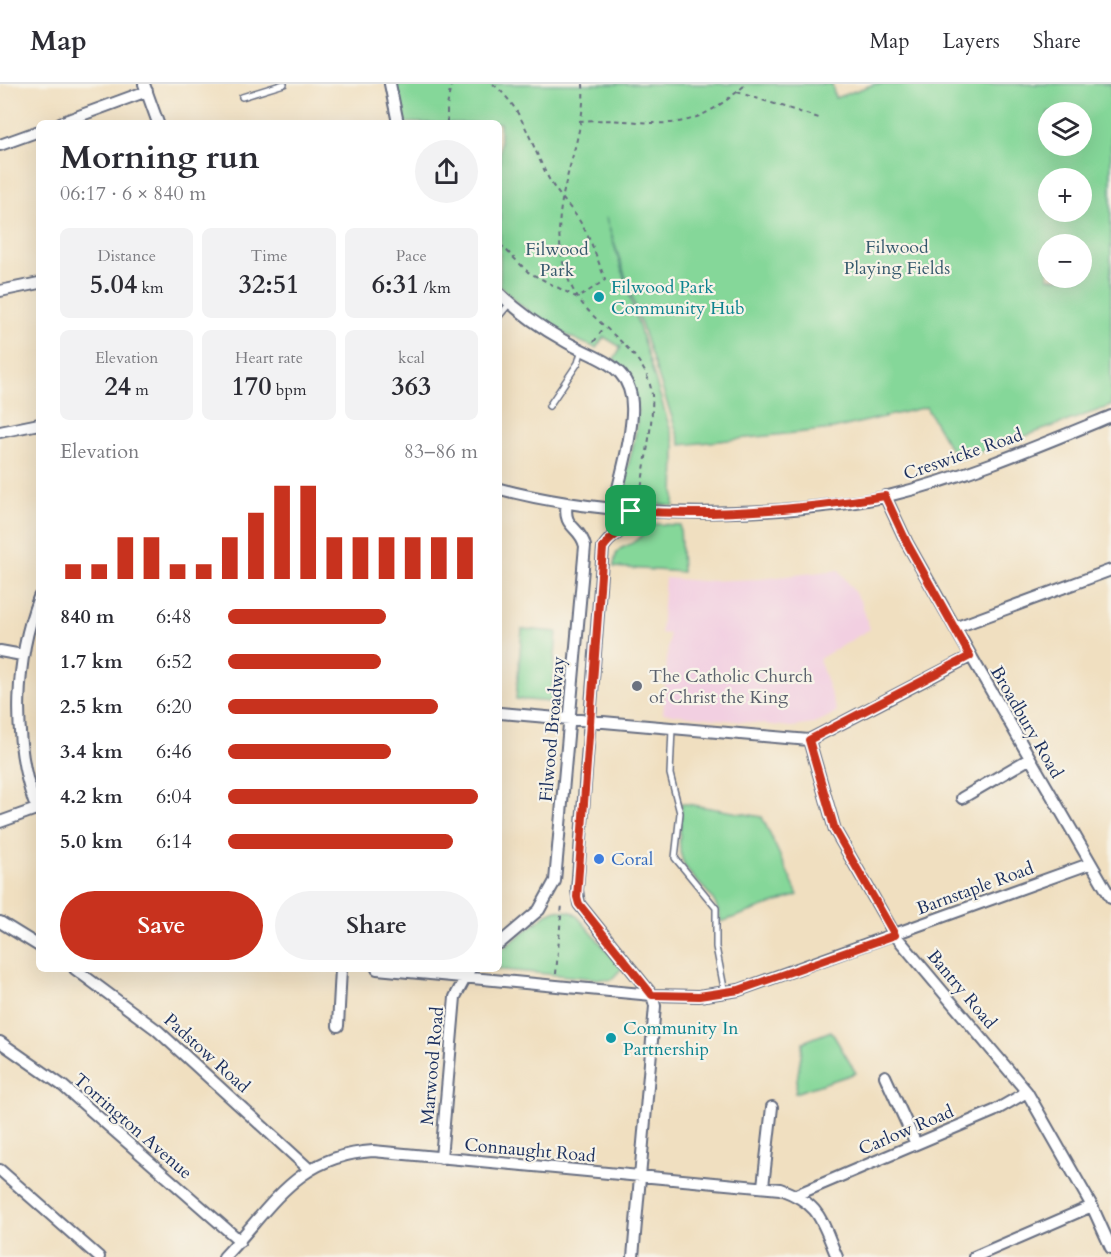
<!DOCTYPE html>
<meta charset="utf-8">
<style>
body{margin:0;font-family:Cardo,serif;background:#f2f2f3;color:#2b2b33;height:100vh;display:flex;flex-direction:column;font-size:22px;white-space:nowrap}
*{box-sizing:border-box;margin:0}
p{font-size:20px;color:#7c7c81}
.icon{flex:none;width:33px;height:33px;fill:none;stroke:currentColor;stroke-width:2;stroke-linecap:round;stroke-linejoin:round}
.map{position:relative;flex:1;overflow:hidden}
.details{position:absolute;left:36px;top:36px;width:466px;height:852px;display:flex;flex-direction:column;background:#fff;border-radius:9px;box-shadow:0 6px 24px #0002}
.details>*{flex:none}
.buttons{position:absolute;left:1038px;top:18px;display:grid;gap:12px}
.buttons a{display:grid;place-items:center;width:54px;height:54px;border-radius:50%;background:#fff;box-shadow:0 6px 24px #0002;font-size:30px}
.pin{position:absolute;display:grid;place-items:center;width:51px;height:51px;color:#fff;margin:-26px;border-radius:12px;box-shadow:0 3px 9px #0006}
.round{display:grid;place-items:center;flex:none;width:63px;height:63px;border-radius:32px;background:#f2f2f3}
.summary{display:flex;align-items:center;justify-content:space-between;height:102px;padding:0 24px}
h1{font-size:33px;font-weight:700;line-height:45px}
.metrics{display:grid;grid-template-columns:repeat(3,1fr);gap:9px;height:102px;padding:6px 24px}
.metrics div{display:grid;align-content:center;border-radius:9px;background:#f2f2f3;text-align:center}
.metrics b{font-size:26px;font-weight:700}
.metrics small{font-size:16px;font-weight:400}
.metrics p{font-size:16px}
.chart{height:168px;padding:12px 24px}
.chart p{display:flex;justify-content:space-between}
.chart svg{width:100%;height:108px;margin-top:6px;stroke:#c8321e;stroke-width:6}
.cta{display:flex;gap:12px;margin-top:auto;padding:12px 24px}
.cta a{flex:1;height:69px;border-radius:36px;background:#c8321e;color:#fff;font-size:24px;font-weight:700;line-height:69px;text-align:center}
.cta a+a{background:#f2f2f3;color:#2b2b33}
ul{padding:0 24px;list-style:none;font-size:20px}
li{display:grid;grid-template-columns:96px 72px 1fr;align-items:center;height:45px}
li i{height:15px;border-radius:8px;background:#c8321e}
header{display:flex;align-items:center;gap:36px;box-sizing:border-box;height:84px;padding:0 30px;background:#fff;border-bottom:2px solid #e1e1e2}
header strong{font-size:28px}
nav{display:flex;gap:33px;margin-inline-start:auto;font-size:21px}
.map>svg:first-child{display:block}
.built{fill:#f2cfe1}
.green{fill:#85d799;stroke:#50837c;stroke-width:1.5;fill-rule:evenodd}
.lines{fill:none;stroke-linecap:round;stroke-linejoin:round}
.lane-casing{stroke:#666d80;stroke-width:8}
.street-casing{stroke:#666d80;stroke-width:14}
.path{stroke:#666d80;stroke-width:2;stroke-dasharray:4.5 4.5;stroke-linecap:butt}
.lane{stroke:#fff;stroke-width:5}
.street{stroke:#fff;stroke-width:10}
.route-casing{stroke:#fff;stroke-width:12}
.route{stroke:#c8321e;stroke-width:8}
.culture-dot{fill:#0f9aa8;stroke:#f7f3e8;stroke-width:2}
.worship-dot{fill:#6b7280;stroke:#f7f3e8;stroke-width:2}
.shop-dot{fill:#3f7fe0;stroke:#f7f3e8;stroke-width:2}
.labels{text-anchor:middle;stroke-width:4.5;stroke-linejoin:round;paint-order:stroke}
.park-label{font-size:18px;fill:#36596d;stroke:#f7f3e8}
.culture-label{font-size:18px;fill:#0d838f;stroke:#f7f3e8;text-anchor:start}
.street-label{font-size:18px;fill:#1b2f5e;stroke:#f7f3e8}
.worship-label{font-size:18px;fill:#5b616d;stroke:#f7f3e8;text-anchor:start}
.shop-label{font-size:18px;fill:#366cbe;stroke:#f7f3e8;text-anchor:start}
</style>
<header>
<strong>Map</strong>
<nav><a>Map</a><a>Layers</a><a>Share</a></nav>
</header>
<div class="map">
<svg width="1111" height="1173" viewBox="0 0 1111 1173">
<rect width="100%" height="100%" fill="#f7f3e8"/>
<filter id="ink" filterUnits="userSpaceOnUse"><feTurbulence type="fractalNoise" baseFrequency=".0167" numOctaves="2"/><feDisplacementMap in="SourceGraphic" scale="12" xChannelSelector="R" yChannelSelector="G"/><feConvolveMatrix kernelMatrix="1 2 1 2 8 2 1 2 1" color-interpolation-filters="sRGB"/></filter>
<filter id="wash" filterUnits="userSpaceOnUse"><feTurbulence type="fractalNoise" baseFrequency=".008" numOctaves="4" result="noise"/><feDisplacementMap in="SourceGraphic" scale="24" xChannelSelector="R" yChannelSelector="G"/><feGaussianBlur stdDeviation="1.35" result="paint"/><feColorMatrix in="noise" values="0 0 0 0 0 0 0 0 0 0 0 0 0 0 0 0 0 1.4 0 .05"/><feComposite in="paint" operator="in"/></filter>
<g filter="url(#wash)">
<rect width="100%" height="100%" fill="#f0dfc0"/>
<path class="built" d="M839,486L861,518L870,545L819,575L837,628L814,640L791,643L663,629L669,550L661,549L665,494L702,497L760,495Z"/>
<path class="green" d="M395,0H832L835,14L875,0H1111V322L957,376L926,323L833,345L681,361L606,134L675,361L674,422L619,417C630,367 656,315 614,275L621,263L604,253L596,264C559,250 527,230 500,202V39H403ZM1048,28H1082V62H1048ZM1048,94H1082V128H1048ZM1048,160H1082V194H1048Z
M651,440L680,441L682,488L614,483C616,458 622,468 638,455C644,451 645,445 651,440Z
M522,545L557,548L551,618L516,615Z
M681,719L762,733L798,811L721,838C715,802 690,800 682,775C676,757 683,736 681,719Z
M556,826L572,828L577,832L622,884L611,896L494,885H500V867L547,830Z
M831,947L856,989L795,1009L803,958Z"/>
</g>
<g filter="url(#ink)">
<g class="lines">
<defs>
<path id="lane" d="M242,13L284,0
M500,231L510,219
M549,322L578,279L582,265
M672,645L670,690L680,729L675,774L716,824V863L725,909"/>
<path id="street" d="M144,0L158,39
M390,0L398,39
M60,39L147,7
M0,61L39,47
M0,207L39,199
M500,210C519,228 540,243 563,256C597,277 635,279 632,330C630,362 620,394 613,425
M0,348L39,340
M500,405C592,429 685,432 780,426C816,423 853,420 888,412C965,393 1038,362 1111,332
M885,412L907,459L971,572L1111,814
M631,427C624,454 613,446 603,464L577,806L579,820L652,911L655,922L633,1173
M39,513C15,575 12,655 34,718L39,721
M957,543L1111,486
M0,567L22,571
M500,629L809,656L971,572
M809,656L835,746L895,851L1027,1008L1092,1122L1111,1164
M962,714L1029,675
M0,738L39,724
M0,838L39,862
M500,859L539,826L555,797L585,462C580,441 562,445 567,419
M75,885L157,946L309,1085
M377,885L652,911L699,912L739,906L1089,780
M338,942L341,885
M0,958L63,1002L240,1157
M885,992L916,1060
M441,1074L455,913L470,885
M0,1086L99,1173
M763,1102L772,1023
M796,1111L994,1027L1027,1008
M224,1173C273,1122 296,1072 373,1067L780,1105C821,1120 821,1136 837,1173
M974,1173L1092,1122"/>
</defs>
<use href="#lane" class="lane-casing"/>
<use href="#street" class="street-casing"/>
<path class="path" d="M493,0C524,25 531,62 549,95C557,110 570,122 579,136C591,155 598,176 605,196L578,214L528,188L500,160
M583,0C587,57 551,109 561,167C563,182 569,201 578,214C601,247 647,267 652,311C654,337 644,380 641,407L636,416
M737,8L822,35
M579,37C658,31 678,61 746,0
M447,39V23L451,0
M594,258L604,243
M556,890L562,820"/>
<use href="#lane" class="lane"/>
<use href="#street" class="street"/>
</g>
</g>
<g class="lines" filter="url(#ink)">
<defs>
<path id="route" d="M885,412L907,459L970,572L809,656L835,746L895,851L739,906L699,912L652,911L579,820L577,813L603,464C614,446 624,454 631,427C716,433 800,426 885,412Z"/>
</defs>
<use href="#route" class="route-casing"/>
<use href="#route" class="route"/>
</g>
<g class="culture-dot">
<circle cx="599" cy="213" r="6"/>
<circle cx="611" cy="954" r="6"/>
</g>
<circle class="worship-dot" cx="637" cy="602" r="6"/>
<circle class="shop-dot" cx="599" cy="775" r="6"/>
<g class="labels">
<g class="park-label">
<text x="897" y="169">Filwood<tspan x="897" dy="21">Playing Fields</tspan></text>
<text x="557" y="171">Filwood<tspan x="557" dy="21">Park</tspan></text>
</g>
<g class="culture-label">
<text x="611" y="209">Filwood Park<tspan x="611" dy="21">Community Hub</tspan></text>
<text x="623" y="950">Community In<tspan x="623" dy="21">Partnership</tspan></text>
</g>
<g class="street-label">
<text transform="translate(963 370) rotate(-19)" y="6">Creswicke Road</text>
<text transform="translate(1027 638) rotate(60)" y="6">Broadbury Road</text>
<text transform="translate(552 645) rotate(-85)" y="6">Filwood Broadway</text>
<text transform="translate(975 804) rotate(-20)" y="6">Barnstaple Road</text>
<text transform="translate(962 905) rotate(50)" y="6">Bantry Road</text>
<text transform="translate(207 969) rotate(42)" y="6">Padstow Road</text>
<text transform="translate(432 982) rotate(-85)" y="6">Marwood Road</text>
<text transform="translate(133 1042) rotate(41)" y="6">Torrington Avenue</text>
<text transform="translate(906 1046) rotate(-23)" y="6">Carlow Road</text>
<text transform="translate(530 1066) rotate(5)" y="6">Connaught Road</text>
</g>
<g class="worship-label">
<text x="649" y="598">The Catholic Church<tspan x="649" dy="21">of Christ the King</tspan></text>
</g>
<g class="shop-label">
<text x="611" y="781">Coral</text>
</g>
</g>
</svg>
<div class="buttons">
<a><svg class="icon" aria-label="layers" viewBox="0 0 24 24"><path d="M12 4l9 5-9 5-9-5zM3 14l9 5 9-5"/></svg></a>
<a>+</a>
<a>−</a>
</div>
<div class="pin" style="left:631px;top:427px;background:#1e9e55"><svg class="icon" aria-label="arrive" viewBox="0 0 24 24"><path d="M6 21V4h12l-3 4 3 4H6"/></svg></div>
<section class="details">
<div class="summary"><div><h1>Morning run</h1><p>06:17 · 6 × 840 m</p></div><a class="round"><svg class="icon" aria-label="share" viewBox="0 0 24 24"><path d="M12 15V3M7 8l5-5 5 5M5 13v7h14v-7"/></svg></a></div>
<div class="metrics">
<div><p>Distance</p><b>5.04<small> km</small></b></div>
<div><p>Time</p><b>32:51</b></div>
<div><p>Pace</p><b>6:31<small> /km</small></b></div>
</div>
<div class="metrics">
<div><p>Elevation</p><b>24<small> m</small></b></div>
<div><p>Heart rate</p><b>170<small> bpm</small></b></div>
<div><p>kcal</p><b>363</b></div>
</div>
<div class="chart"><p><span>Elevation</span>83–86 m</p>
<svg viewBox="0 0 160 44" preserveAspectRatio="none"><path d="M5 44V38M15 44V38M25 44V27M35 44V27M45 44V38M55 44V38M65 44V27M75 44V17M85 44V6M95 44V6M105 44V27M115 44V27M125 44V27M135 44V27M145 44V27M155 44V27"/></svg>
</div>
<ul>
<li><b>840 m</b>6:48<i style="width:63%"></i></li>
<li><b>1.7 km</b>6:52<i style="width:61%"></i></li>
<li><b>2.5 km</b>6:20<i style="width:84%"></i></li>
<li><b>3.4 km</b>6:46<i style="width:65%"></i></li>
<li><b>4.2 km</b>6:04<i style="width:100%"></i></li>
<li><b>5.0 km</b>6:14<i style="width:90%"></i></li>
</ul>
<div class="cta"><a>Save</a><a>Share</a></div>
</section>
</div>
